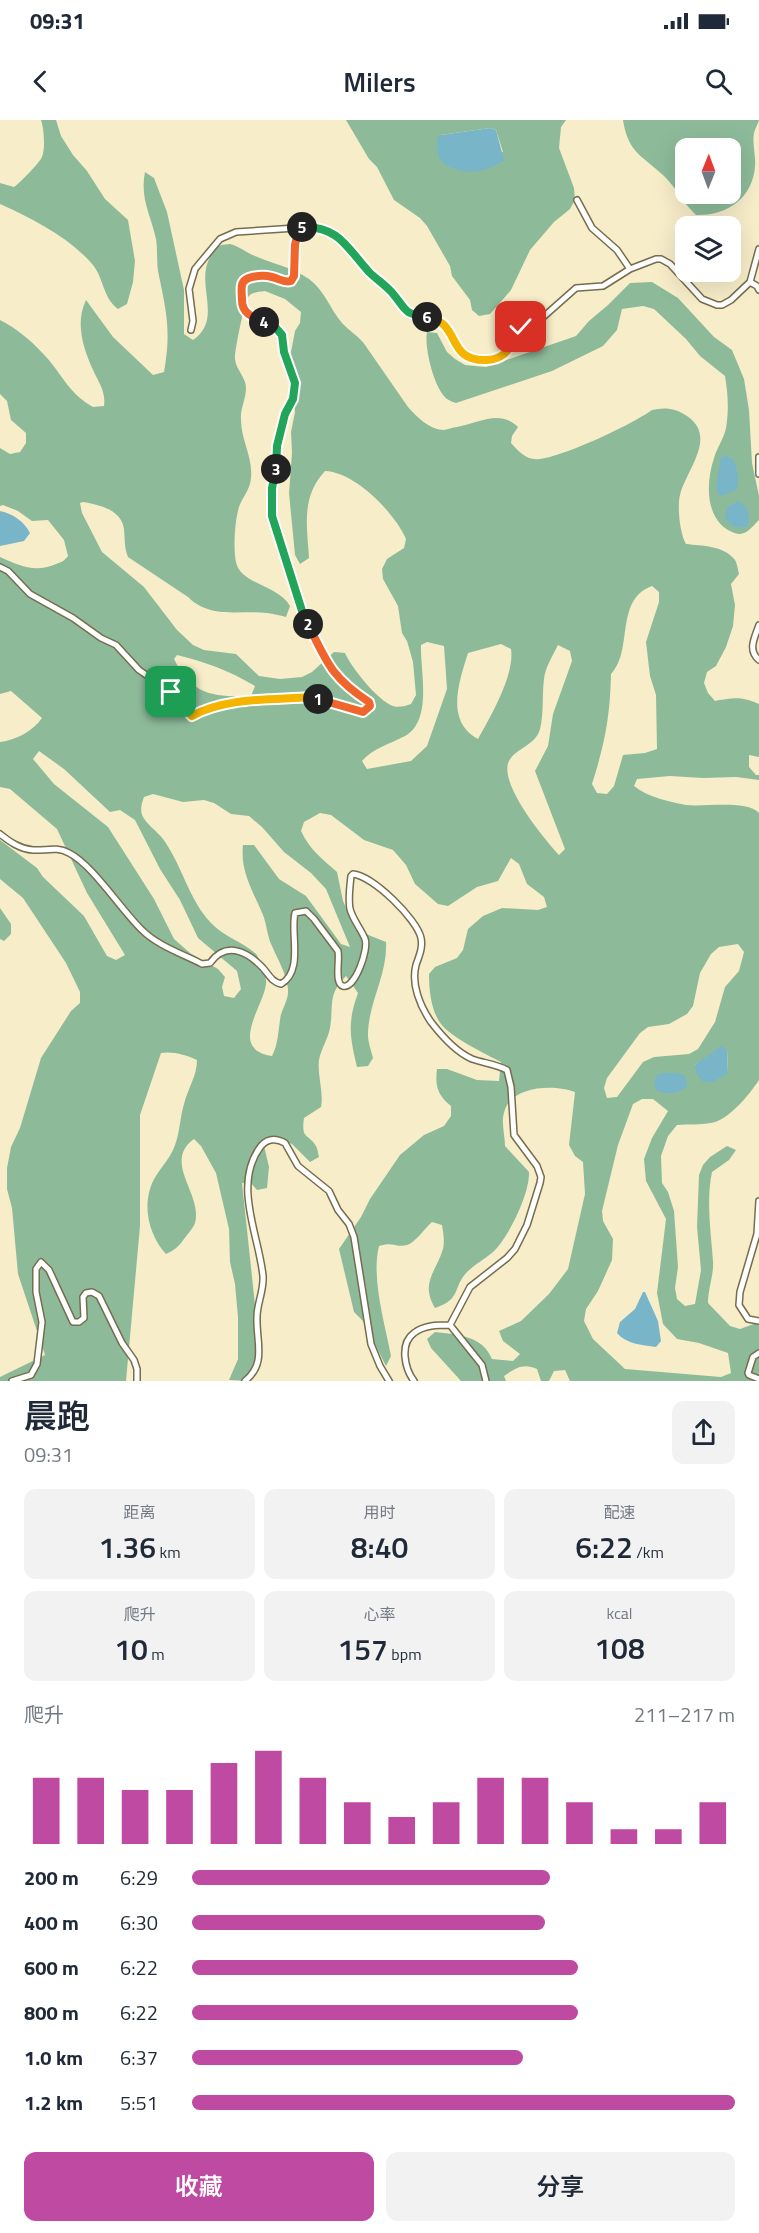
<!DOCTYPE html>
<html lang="zh">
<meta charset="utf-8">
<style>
body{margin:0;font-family:"Titillium Web","Noto Sans SC",sans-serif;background:#f2f2f3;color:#1f2937;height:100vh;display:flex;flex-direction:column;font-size:22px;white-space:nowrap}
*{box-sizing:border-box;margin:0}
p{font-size:20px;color:#747a83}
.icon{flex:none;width:33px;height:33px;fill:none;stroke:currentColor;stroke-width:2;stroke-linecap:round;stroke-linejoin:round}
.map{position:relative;height:1261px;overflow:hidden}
.side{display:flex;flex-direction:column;background:#fff;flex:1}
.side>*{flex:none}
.needle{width:39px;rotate:1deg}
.buttons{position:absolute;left:675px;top:18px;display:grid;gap:12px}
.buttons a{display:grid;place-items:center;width:66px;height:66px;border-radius:12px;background:#fff;box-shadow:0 6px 24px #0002;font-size:30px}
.pin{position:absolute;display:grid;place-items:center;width:51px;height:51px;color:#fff;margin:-26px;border-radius:12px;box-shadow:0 3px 9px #0006}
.km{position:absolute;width:30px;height:30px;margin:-15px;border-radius:50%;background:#222;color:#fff;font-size:16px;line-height:30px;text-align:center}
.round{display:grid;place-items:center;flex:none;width:63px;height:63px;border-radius:12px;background:#f2f2f3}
.overview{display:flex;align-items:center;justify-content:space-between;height:102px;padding:0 24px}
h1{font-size:33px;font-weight:600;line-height:45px}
.figures{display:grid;grid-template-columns:repeat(3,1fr);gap:9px;height:102px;padding:6px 24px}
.figures div{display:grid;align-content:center;border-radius:12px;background:#f2f2f3;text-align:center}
.figures b{font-size:30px;font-weight:600}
.figures small{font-size:16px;font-weight:400}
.figures p{font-size:16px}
.chart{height:168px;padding:12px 24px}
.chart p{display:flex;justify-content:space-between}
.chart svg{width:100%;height:108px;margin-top:6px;stroke:#be4aa2;stroke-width:6}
.cta{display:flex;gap:12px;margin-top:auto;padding:12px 24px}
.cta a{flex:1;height:69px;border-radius:12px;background:#be4aa2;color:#fff;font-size:24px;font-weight:600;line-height:69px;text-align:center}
.cta a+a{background:#f2f2f3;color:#1f2937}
ul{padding:0 24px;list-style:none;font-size:20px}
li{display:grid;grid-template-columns:96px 72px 1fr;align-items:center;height:45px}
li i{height:15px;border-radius:8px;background:#be4aa2}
.status{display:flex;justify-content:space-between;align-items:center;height:42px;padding:0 30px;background:#fff;direction:ltr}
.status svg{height:16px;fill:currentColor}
header{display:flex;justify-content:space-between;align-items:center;height:78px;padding:0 24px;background:#fff;font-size:27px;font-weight:600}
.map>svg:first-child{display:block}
.forest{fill:#8dbb9a;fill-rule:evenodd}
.water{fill:#79b5c8}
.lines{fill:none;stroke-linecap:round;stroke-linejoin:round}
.minor-casing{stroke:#766d4d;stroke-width:8}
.minor{stroke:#fff;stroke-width:5}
.split-1-casing{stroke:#fff;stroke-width:12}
.split-2-casing{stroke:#fff;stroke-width:12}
.split-3-casing{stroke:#fff;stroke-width:12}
.split-4-casing{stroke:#fff;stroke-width:12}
.split-5-casing{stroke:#fff;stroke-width:12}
.split-6-casing{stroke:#fff;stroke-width:12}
.split-7-casing{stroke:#fff;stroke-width:12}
.split-1{stroke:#f5b400;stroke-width:8}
.split-2{stroke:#f0652b;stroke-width:8}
.split-3{stroke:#22a559;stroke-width:8}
.split-4{stroke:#22a559;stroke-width:8}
.split-5{stroke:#f0652b;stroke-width:8}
.split-6{stroke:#22a559;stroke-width:8}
.split-7{stroke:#f5b400;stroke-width:8}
</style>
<div class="status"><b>09:31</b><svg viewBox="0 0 49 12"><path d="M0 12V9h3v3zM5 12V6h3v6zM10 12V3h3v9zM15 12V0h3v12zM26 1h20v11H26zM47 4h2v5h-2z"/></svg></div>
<header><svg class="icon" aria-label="back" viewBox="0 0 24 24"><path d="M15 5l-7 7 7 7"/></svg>Milers<svg class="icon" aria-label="search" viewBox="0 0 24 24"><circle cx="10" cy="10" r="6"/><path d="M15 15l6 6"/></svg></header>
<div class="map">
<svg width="759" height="1261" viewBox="0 0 759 1261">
<rect width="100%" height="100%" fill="#f7edc9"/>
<path class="forest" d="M41,0H56L61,16L73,35L87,51L105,79L128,100L135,141L133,162L127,184L118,189C103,178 104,159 93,145C69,117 33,99 0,84V63L14,67C22,61 35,47 41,39C46,31 44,9 41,0Z
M346,0H566L561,7L559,28L574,68L575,80L570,89L554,102L530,130L511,170L490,194L479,196L472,190L470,180L452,156L450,146L427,106L420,98L394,80L377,47L369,39ZM490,8L496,10L503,32L441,15Z
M623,0H759C758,4 755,9 754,13C752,24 756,36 755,46C753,78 727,96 696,95C683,83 676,67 663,55C641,35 628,32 623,0ZM686,28H730V74H686Z
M145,52L154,58L167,92L184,170V214L193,220C223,199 196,167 209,139C211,134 215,128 221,125C222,125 229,124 230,124C237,125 247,133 255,136C273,144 292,147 309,159C325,171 330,189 342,203C349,211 359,216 365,225L408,287C417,297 429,309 443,310C448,310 452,307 457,307C479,303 500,289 518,307L512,316L511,323C518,331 527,341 539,339C563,337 631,305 652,290C664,287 676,288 687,296C718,317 686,350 680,375C677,387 680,414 686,424C702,426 723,425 735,440C737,443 738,450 739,454L731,464L735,485L733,506L726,527L716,546L707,552L704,563L708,573L715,581C734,578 740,576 759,584V637L749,635V647L756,655H759V660L736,657L703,658L670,656L637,659L634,666C647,677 670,682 686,685C705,687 747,680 759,693V960C749,975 729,1000 711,1003C700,1005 688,1004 677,1005L668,1016L661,1036L662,1063L668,1072L674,1091L678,1147L675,1168L677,1179L685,1186L695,1184L701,1150L697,1107L699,1055L703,1045L710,1037L727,1026L736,1030L729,1040L712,1052C706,1080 711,1113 713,1141C714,1155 708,1168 708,1183L730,1206L740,1209L759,1202V1261H570L565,1250L554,1251L549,1261H541L537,1249C523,1243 516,1248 504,1256L506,1261H461L431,1228L427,1219L435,1212C458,1215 482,1215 492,1239L513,1241L520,1234L503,1221L499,1211L521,1201L549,1174L568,1149L585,1074L583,1042L575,1036L569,1025L575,972C555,964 510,965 504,993C501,1002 505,1016 505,1026L529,1052C530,1073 509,1117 493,1132C485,1139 475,1144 467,1152C452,1168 462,1179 435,1188C420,1163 436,1152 443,1129C445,1121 443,1112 442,1105L432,1102C425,1108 416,1122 407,1125C396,1128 393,1121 379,1126C371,1158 385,1204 391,1236L386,1246L363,1201L354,1192L339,1129L361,1097L370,1079L400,1035L424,1015L444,1006L451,996V986C437,975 435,965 437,949H447L477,960L499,961L501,942C487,935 449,916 441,904C431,891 429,870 429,854L435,847L457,838L463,830L468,809L483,796L502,788L538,790L547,787L544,777L527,764L519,744L511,738L498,761L477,767L448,786L438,784L415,764L406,745L393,730L364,720L331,695L320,693L304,702L301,711C310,730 322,739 337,752L343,781L356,810L386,822C388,854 368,883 368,915C368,922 371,930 373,938L368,946L357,947C350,917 347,903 358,873L346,856C327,875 334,885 330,908C328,919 321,929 319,940C317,955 324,972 321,987L304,998C301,1020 308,1013 316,1026C318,1030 318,1034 319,1037L310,1042L292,1024L280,1020L264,1026L269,1047L267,1068L257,1070L251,1063H242L261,1241L250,1261L229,1260L238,1239V1197L235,1164L230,1142L229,1109L216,1053L201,1026L194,1019C162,1042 203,1074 195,1103C193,1108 188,1114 184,1119C179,1126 175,1130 166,1134C151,1118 143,1092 150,1069C154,1053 170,1041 175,1025C180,1012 180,997 184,984C188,968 197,956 197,940C186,935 173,931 161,933L140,995V1106L126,1261H0V1257L45,1235L18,1154L12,1088L7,1069V1048L11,1027L20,1008L41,938L71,891L80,883V872L66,843L23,778L0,759V720L37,748L43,757L84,796L107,836L116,840L125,835L87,773L57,709L10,669L0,667V622C16,620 33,611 42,598L11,571L0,574V437C20,446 35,453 56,444C62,442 64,441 68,436L64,420L48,400L32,401L18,391L3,385L0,386V328L10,334L20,332L26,323V313L11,300L7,281L0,274V200C17,208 36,225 48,239C64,258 70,274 93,287L104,286C106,272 99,263 93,250C83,228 75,203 86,180L113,217L153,255L164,252C171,213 167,194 159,156C156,144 158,131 156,119C150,93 140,79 145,52ZM265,171L285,179L301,192L300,203L295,211L290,237L295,292L291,312L292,333L289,373L295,435L300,444L309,438C307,405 301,377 325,351C355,352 394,392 406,419L404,428L387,439L382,449L383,459L398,486L402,513L407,521L413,542L416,575L411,584C405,586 399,588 393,586C378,581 351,547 345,533L334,532L312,552L302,557L280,559L259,556L236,534L204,530L193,525L177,510L144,467L102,432L82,393L80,383L83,382C99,385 121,389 124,409C125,419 124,427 128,437L188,477C210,499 239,490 267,493C273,494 280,495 286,497L290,486C278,465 240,464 236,442C233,429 235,399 239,387C243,376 250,370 251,358C253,337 241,320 241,300C240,289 246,279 246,268C246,257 236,250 235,239C234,233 245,180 248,177C252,172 258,172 265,171ZM652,466L659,472V482L646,522L650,556L656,575L657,629L645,633L623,635L614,666L607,674L597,673L592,664C605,623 610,597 611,554C634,530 614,480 652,466ZM427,522L444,526L447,569L427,626L411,641L367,649L362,641C373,628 390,624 405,616C433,600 420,551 421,525ZM501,524L511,529C515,554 491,596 478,619C445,601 459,562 468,533ZM558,525L570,531L572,541L553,594L548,626L535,651L565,729L559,735C544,719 498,663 509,641C516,628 536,625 540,609C544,593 542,575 544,559C545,548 553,535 558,525ZM177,535C206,542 230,551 255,566L251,576C214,577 192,576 174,539ZM39,631L64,649L110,692L120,690L135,700L160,749L180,780L198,818L237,851L241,869L234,878L224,876L222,867L225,857L218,849L190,833L174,819L154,779L108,707L54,664L33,639ZM153,674L183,682L204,680L214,683L231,694L249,696L262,707L284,732L311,753L326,769L350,827L341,824L306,776L279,759L254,725H243C240,752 253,771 263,795C267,805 267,816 272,826C278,840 286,853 288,869C289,881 281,889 280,900C278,913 278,924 272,936C228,929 263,888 266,864C267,859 264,852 262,847C260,843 259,837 256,834C243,822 224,817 211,803C189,780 182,745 163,719C157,711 146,704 142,695C140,688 142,683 144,677ZM738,824L744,832L739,851L725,867L715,902L698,929L689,934L654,937L643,942L617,977L607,978L604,968L607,958L640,913L648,907L669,904L687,894L693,886L700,853L711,834L719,827ZM727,930L728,953L695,945L711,935ZM642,979H653L668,991L652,1018L644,1039L646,1061L666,1099L657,1173L663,1204L677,1219L699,1223L728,1233L731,1253L721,1257L625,1249L593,1219L584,1201L586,1189L598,1171L612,1140L613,1119L603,1101L602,1091L618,1025L633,984Z
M652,162L678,178L714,217L732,230L744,259L749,290L752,343L759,376V400C748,411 744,419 728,410C705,396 706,362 714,338C717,328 724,318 726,308C729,290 728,274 725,256L700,236L686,219L654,189L643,186L622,189L617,210L603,226L552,251L456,283C453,282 450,281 447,279C434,269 424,227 427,212L437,213L447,232L455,239L465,245L486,247L576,216L589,201L608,185L630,163Z
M0,788L11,804V814L4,821L0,819Z"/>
<path class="water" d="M490,8L496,10L504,40C485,55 457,56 440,40L437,30L438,17L441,15Z
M721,337L728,336L734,340L738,355L737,369L722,376L719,375L716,368Z
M739,381C749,388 751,396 747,407C735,408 731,407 725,397L728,386Z
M0,391C13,394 24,401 30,413L24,421L0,426Z
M721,926L727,930L728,953L713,962H703L696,953L695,945Z
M662,953H676L686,956L687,967C678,974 666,975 656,970L654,962L657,955Z
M643,1172H645L658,1201L661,1221L656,1227C642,1225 626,1224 617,1213L620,1202L635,1189Z"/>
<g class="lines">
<defs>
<path id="minor" d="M577,80L592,108L617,130L630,149
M750,162L757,166L759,170
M191,210L193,201L189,169L195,149L220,119L236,112L311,107L328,110L337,115L370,152L393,173L405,191L409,194L440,201L447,208L464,236L473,240L491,239L502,236L521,207L541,199L576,168L603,166L630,149L656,139H661L670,144L702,179L717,185H722L731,180L750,162L759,129
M759,337V354
M0,447L8,451L30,474L73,498L101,518L116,525L139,550L171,572L192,596L206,588L222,585L311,577L344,585L363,592L370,586L369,582L348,568L329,547L303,494L272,396V368L276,347L277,326L285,294L293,279L295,268L279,211L246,192C241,187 242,182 242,174C242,141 275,164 291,161C298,151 295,122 299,107
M759,505C755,517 747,530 759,540
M0,714C10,722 20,729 33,730C46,731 56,726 69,733C93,745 121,790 142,810C158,826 183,834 202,844L210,843C226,821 247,831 263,848C269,855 272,862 281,864C304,851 290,813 295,793L306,791L314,799L338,831C340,840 334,864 343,866C355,869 369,829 365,819C361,809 353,800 350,789C348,779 350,766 351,756L353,754C373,756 417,799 421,818C423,828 419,836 416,845C411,864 420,886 431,902C441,915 456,932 472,939C483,943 496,944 507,950L511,967L514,1015L537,1046L541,1057L540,1063L527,1105L515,1129L507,1138L470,1167L450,1205
M759,1081L757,1114L740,1172L739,1185L748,1199L759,1201
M759,1233L753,1237L748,1253L749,1255L759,1259
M12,1261L31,1255L37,1244L42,1202L36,1172V1149L41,1142L49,1150L73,1202H79L84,1198L83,1177L86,1173L92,1172L99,1176L122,1223L134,1240L137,1249V1261
M245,1261C267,1243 256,1222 257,1197C257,1183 264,1171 263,1156C259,1115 232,1064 261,1026C268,1018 276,1018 285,1023L298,1046L329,1071L338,1090L349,1104L354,1117L371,1224L380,1246L389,1261
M414,1261C405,1249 399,1224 414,1213C424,1205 438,1205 450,1205L482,1245L486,1261"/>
</defs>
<use href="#minor" class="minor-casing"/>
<use href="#minor" class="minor"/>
</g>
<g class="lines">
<defs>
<path id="split-1" d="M171,572L192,596C226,577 273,580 311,577L318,579"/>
<path id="split-2" d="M308,504C327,543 332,558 369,582L370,586L363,592L318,579"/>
<path id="split-3" d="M276,349L272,368V396L303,494L308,504"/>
<path id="split-4" d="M264,202L275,207L282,215L284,232L295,263L293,279L285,294L277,326L276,349"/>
<path id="split-5" d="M264,202C253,197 242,194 242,180C242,176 241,170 242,165C244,155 264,155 272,157C280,159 284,163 291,161L294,156L295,125L299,107H302"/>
<path id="split-6" d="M302,107C339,106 347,128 369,152C377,160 387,166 394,175C408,192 403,193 427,197"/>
<path id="split-7" d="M427,197C462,203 445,241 486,240C492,240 499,238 504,234C512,228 514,215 521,207"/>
</defs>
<use href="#split-1" class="split-1-casing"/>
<use href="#split-2" class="split-2-casing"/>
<use href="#split-3" class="split-3-casing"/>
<use href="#split-4" class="split-4-casing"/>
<use href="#split-5" class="split-5-casing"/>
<use href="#split-6" class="split-6-casing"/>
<use href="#split-7" class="split-7-casing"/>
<use href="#split-1" class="split-1"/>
<use href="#split-2" class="split-2"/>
<use href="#split-3" class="split-3"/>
<use href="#split-4" class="split-4"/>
<use href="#split-5" class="split-5"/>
<use href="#split-6" class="split-6"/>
<use href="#split-7" class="split-7"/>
</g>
</svg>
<div class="buttons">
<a><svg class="needle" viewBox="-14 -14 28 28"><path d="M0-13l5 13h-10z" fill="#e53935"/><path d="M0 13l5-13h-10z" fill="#747a83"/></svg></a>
<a><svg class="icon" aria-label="layers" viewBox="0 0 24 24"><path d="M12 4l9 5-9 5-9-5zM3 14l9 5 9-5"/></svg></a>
</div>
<div class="pin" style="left:171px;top:572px;background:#1e9e55"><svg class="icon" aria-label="arrive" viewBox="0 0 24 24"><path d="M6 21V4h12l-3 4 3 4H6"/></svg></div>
<div class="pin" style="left:521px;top:207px;background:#d93025"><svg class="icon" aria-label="check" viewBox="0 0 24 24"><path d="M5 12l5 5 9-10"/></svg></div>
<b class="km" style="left:318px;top:579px">1</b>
<b class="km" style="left:308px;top:504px">2</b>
<b class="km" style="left:276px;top:349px">3</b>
<b class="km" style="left:264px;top:202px">4</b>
<b class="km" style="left:302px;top:107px">5</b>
<b class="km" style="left:427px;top:197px">6</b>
</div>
<section class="side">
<div class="overview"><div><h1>晨跑</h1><p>09:31</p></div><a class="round"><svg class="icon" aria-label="share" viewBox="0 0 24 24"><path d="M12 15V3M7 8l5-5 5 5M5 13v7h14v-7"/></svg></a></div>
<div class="figures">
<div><p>距离</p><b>1.36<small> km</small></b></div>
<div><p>用时</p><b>8:40</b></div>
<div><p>配速</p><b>6:22<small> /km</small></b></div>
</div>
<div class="figures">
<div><p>爬升</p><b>10<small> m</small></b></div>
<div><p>心率</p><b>157<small> bpm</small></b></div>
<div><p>kcal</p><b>108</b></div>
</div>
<div class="chart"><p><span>爬升</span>211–217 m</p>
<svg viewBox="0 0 160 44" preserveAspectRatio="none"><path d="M5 44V17M15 44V17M25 44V22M35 44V22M45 44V11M55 44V6M65 44V17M75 44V27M85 44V33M95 44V27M105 44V17M115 44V17M125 44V27M135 44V38M145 44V38M155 44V27"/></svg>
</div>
<ul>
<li><b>200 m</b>6:29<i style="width:66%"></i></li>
<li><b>400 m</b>6:30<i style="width:65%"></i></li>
<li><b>600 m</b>6:22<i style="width:71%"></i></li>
<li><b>800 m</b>6:22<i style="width:71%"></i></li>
<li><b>1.0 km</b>6:37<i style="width:61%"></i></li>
<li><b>1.2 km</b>5:51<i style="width:100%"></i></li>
</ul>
<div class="cta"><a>收藏</a><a>分享</a></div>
</section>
